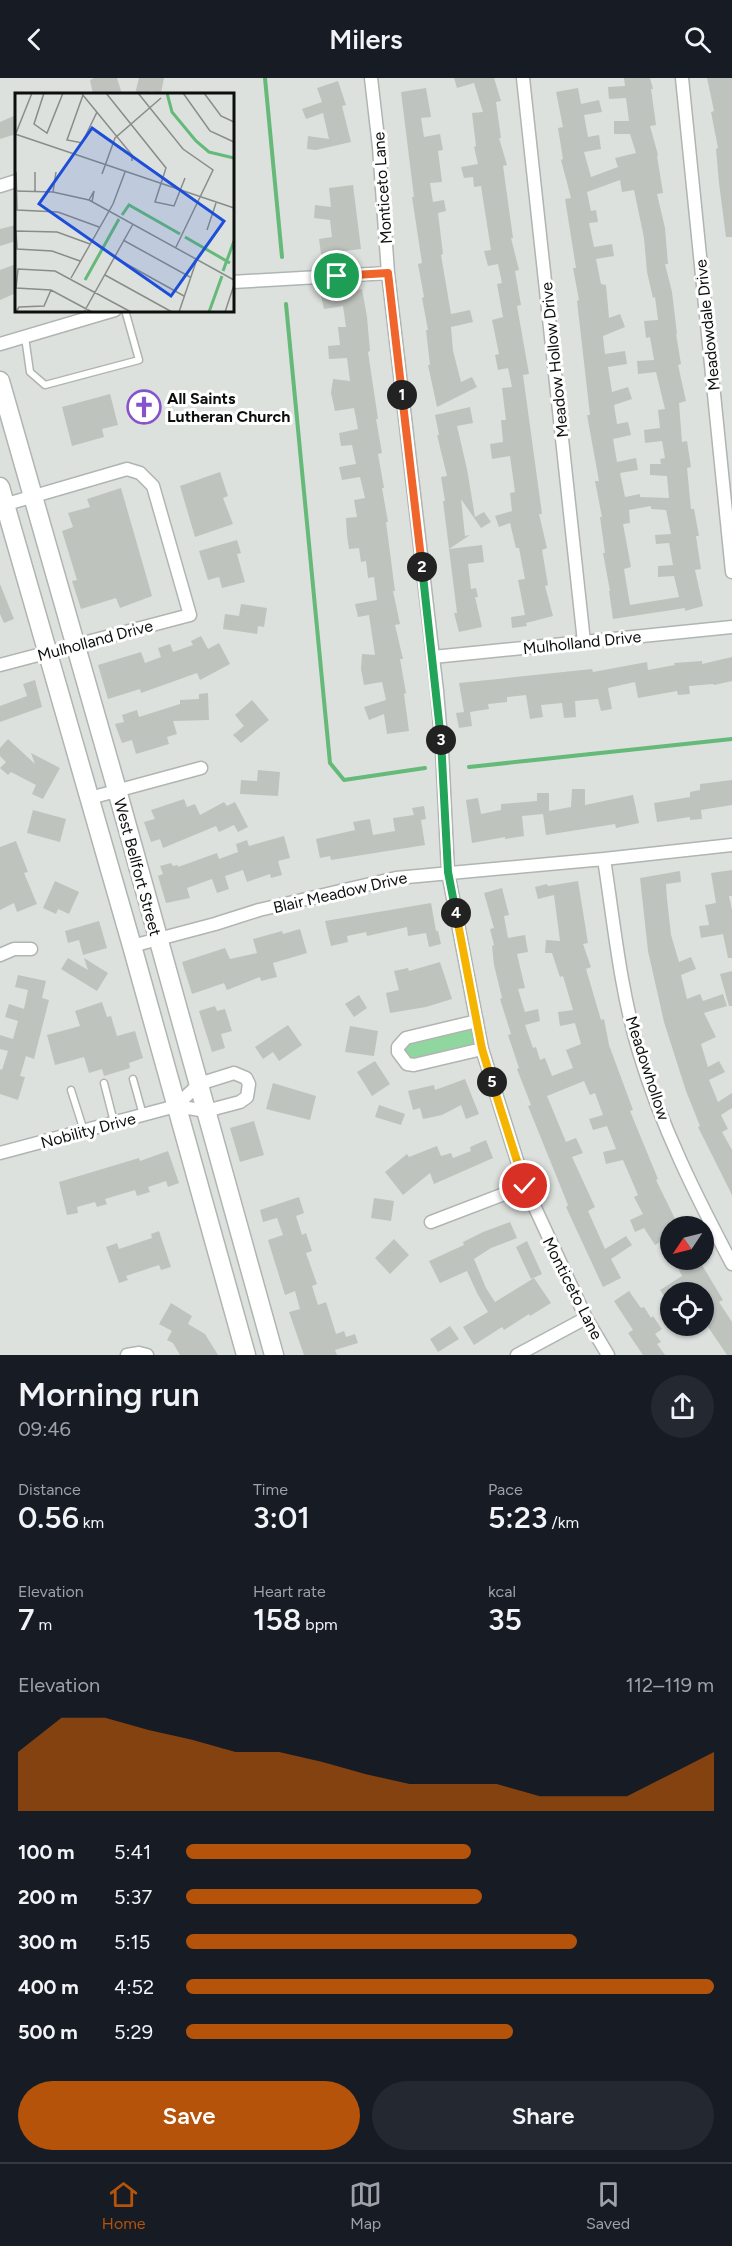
<!DOCTYPE html>
<meta charset="utf-8">
<style>
body{margin:0;font-family:Figtree,sans-serif;background:#242831;color:#f1f3f6;height:100vh;display:flex;flex-direction:column;font-size:22px;white-space:nowrap}
*{box-sizing:border-box;margin:0}
p{font-size:20px;color:#9ea1a6}
.icon{flex:none;width:33px;height:33px;fill:none;stroke:currentColor;stroke-width:2;stroke-linecap:round;stroke-linejoin:round}
.map{position:relative;height:1277px;overflow:hidden}
.sheet{display:flex;flex-direction:column;background:#171b24;flex:1}
.sheet>*{flex:none}
.needle{width:39px;rotate:235deg}
.buttons{position:absolute;left:660px;top:1138px;display:grid;gap:12px}
.buttons a{display:grid;place-items:center;width:54px;height:54px;border-radius:50%;background:#171b24;box-shadow:0 2px 4px #0004;font-size:30px}
.pin{position:absolute;display:grid;place-items:center;width:51px;height:51px;color:#fff;margin:-26px;border:3px solid #fff;border-radius:50%;box-shadow:0 2px 6px #0007}
.km{position:absolute;width:30px;height:30px;margin:-15px;border-radius:50%;background:#222;color:#fff;font-size:16px;line-height:30px;text-align:center}
.round{display:grid;place-items:center;flex:none;width:63px;height:63px;border-radius:32px;background:#242831}
.summary{display:flex;align-items:center;justify-content:space-between;height:102px;padding:0 18px}
h1{font-size:33px;font-weight:600;line-height:45px}
.figures{display:grid;grid-template-columns:repeat(3,1fr);gap:9px;height:102px;padding:6px 18px}
.figures div{display:grid;align-content:center}
.figures b{font-size:30px;font-weight:600}
.figures small{font-size:16px;font-weight:400}
.figures p{font-size:16px}
.chart{height:168px;padding:12px 18px}
.chart p{display:flex;justify-content:space-between}
.chart svg{width:100%;height:108px;margin-top:6px;fill:#b45309;opacity:.7}
.primary-button{display:flex;gap:12px;margin-top:auto;padding:12px 18px}
.primary-button a{flex:1;height:69px;border-radius:36px;background:#b45309;color:#fff;font-size:24px;font-weight:600;line-height:69px;text-align:center}
.primary-button a+a{background:#242831;color:#f1f3f6}
ul{padding:0 18px;list-style:none;font-size:20px}
li{display:grid;grid-template-columns:96px 72px 1fr;align-items:center;height:45px}
li i{height:15px;border-radius:8px;background:#b45309}
header{display:flex;justify-content:space-between;align-items:center;height:78px;padding:0 18px;background:#171b24;font-size:27px;font-weight:600}
.tabs{display:flex;justify-content:space-around;align-items:center;height:84px;border-top:2px solid #363941;background:#171b24;font-size:16px;color:#9ea1a6}
.tabs a{display:grid;justify-items:center;gap:3px}
.tabs .active{color:#b45309}
.map>svg:first-child{display:block}
.green{fill:#8fd79e}
.lines{fill:none;stroke-linecap:round;stroke-linejoin:round}
.stream{stroke:#65b979;stroke-width:4}
.building{fill:#bec3be;fill-rule:evenodd}
.lane-casing{stroke:#b0b5b1;stroke-width:9}
.street-casing{stroke:#b0b5b1;stroke-width:15}
.secondary-casing{stroke:#b0b5b1;stroke-width:21}
.lane{stroke:#fff;stroke-width:6}
.street{stroke:#fff;stroke-width:12}
.secondary{stroke:#fff;stroke-width:18}
.split-1-casing{stroke:#fff;stroke-width:12}
.split-2-casing{stroke:#fff;stroke-width:12}
.split-3-casing{stroke:#fff;stroke-width:12}
.split-4-casing{stroke:#fff;stroke-width:12}
.split-5-casing{stroke:#fff;stroke-width:12}
.split-6-casing{stroke:#fff;stroke-width:12}
.split-1{stroke:#f0652b;stroke-width:8}
.split-2{stroke:#f0652b;stroke-width:8}
.split-3{stroke:#22a559;stroke-width:8}
.split-4{stroke:#22a559;stroke-width:8}
.split-5{stroke:#f5b400;stroke-width:8}
.split-6{stroke:#f5b400;stroke-width:8}
.labels{text-anchor:middle;stroke-width:6;stroke-linejoin:round;paint-order:stroke}
.street-label{font-size:16px;fill:#0d0f0e;stroke:#fff}
.poi-label{font-size:16px;font-weight:bold;fill:#0d0f0e;stroke:#fff;text-anchor:start}
.inset-river{fill:none;stroke:#65b979;stroke-width:3}
.inset-road{fill:none;stroke:#898d8a;stroke-width:1.5}
.view{fill:#1d4ed8;fill-opacity:0.15;stroke:#1d4ed8;stroke-width:3}
.inset-edge{fill:none;stroke:#0d0f0e;stroke-width:3}
</style>
<header><svg class="icon" aria-label="back" viewBox="0 0 24 24"><path d="M15 5l-7 7 7 7"/></svg>Milers<svg class="icon" aria-label="search" viewBox="0 0 24 24"><circle cx="10" cy="10" r="6"/><path d="M15 15l6 6"/></svg></header>
<div class="map">
<svg width="732" height="1277" viewBox="0 0 732 1277">
<rect width="100%" height="100%" fill="#dce1dd"/>
<path class="green" d="M476,944L480,970L414,986L399,969L402,964Z"/>
<g class="lines">
<path class="stream" d="M265,0L282,179
M286,226L330,685L344,702L425,690
M469,689L732,661"/>
</g>
<path class="building" d="M94,0H117L122,16H93L90,2Z
M139,0H164L161,15L150,13L149,16H135Z
M454,0H494L501,23L496,24L501,60H499L507,87L503,88L513,160H511L519,192L515,193L521,227L517,228L529,296L523,297L542,436H539L547,470L542,472L548,507L545,508L553,538L526,545L527,548L512,550L511,539L525,537L518,502L525,501L519,470H516L510,445L499,449L495,438L512,433L510,415L515,414L510,378L492,381L490,366L503,364L501,342H506L502,310L512,309L508,290L498,292L495,277L499,276L492,242L503,239L497,206L502,205L498,186L488,188L484,173L491,172L481,108L474,109L473,99L464,100L461,89L478,86L474,69L476,68L472,35L483,34L474,5L457,10Z
M624,0H650L653,11H651L656,47L650,48L658,77L657,78L663,115L657,116L665,150L668,186H665L672,214L677,256H676L681,286L678,287L686,323L679,325L682,364L687,363L691,389L687,390L691,431H694L699,458H696L701,491L695,492L703,528L685,533V530L613,541L609,513H610L603,475H605L600,439H602L595,403H599L587,337H590L577,223L579,222L573,190H576L565,121L571,120L561,82L563,81L558,50L563,49L556,14L578,10L581,26L599,22L602,34L584,37L588,59L599,57L601,71L584,74L591,99L618,89L615,80L636,75L630,56H614V43H629L626,20L609,21L608,9L625,8ZM620,102L622,114L634,112L644,160L647,194L653,220L655,219L658,242L644,243L646,260L650,259L654,282L637,283L638,296L656,294L665,331L658,332L660,350L644,352L645,365L662,363L665,380L660,381L661,386H650V397L667,398L669,420L640,419V416L625,419L620,395L638,392L636,380L617,384L613,361L631,357L628,344L617,346L614,327L632,321L628,309L612,314L608,289L627,286L625,273L605,276L603,258L625,249L620,236L609,240L606,207L601,206L596,181L614,178L612,166L594,169L589,145L598,144L596,132L591,133L587,114ZM651,428V431L666,432L671,456L655,457L656,466L669,465L673,487L658,488V499L674,498L679,519L630,527L624,491L631,489L623,446L630,445L629,432Z
M707,0H732V159H726L719,105L716,71L718,70L711,34L714,33Z
M338,3L346,27L342,28L351,64L316,72L307,71L308,58L329,61L323,35L306,41L302,31L322,24L317,10Z
M426,10L431,39L421,40L424,59L440,56L443,72L438,73L442,104L430,105L433,124L444,122L446,133L438,135L443,176L441,177L451,236L470,232L473,244L451,249L453,273L461,304L472,299L477,309L437,329L428,287H430L426,252H428L422,220L424,219L418,186L422,185L412,119H414L401,14Z
M16,37V56L0,61V44Z
M353,107L361,171L321,176L319,161L332,159L330,142L314,140L315,127L331,129L329,110Z
M16,147V163L0,168V151Z
M16,186V215L0,222V192Z
M362,211L367,239L370,273L368,274L378,341H376L382,375L378,376L384,410H382L388,444H386L395,513H393L400,546L395,547L403,581H400L406,615L404,616L409,653L387,656L384,636L369,642L364,629L386,622L382,604L364,607L361,591L362,576L375,577L369,537L358,539L355,526L377,522L374,499L368,500L366,483L361,484L359,470L349,471L347,457L346,440L357,439L354,422L365,420L360,399L342,402L339,389L356,386L352,367L341,368L339,355L358,351L354,330L335,333L331,315L333,301L350,303L347,280L329,281L328,268L340,267L338,249H346L343,228L324,231L321,218Z
M110,316L118,347L102,351L104,359L72,368L62,329Z
M470,329L473,345L457,348L467,391L475,439L484,434L491,444L481,450L461,421L465,458L470,457L449,471L482,467L484,484L468,486L471,511L476,510L478,519H475L482,549L459,554L454,535H457L443,423H445L441,399L447,398L437,357H439L435,337Z
M220,394L228,418L223,420L233,446L195,459L180,408Z
M121,410L152,518L120,530L116,520L81,531L72,503L77,502L62,453L73,449L68,435L90,429L87,421Z
M237,462L241,475L237,476L245,504L222,510L219,499L208,502L199,473Z
M0,506L14,541L4,545L0,536Z
M241,526L267,530L264,549L258,548L257,556L223,551L225,536L239,538Z
M201,558L208,571L219,565L230,586L200,602L197,595L141,615L140,611L108,621L98,587L141,574L145,585L161,579L158,570L170,566L173,574L193,567L191,563Z
M732,579V603L714,607L713,606L689,608L690,616L678,617L677,613L638,620L635,604L608,610L612,631L601,633L598,621L575,623L576,639L564,640L562,625L541,627L543,639L530,641L526,617L507,619V624L488,626L489,631L470,634L472,648L459,650L456,635L464,634L459,605L592,591L593,594L647,584L648,592L675,587L674,585L702,583V586Z
M35,602L42,629L0,644V628L27,618L23,606Z
M208,615L209,642L173,643L177,656L167,659L169,666L136,676L132,662L122,665L115,646L124,644L122,637L137,632L139,639L180,626V622L199,621V616Z
M252,622L269,642L241,665L233,657L244,648L235,637Z
M8,661L35,686L31,675L60,690L43,721L32,716L36,707L11,694L8,697L0,690L6,684L0,678V670Z
M258,692L280,694L278,718L240,716L241,702L257,703Z
M732,702V727L701,732L702,741L690,742V739L657,744L654,725L690,719V714L700,712V706Z
M572,711H585V727L633,717L639,745L616,750L615,746L546,757L543,736L522,738L524,758L505,761V759L472,765L466,722L478,720L481,736L501,732V726L537,723V715H549V733L571,729Z
M184,721L187,729L195,726L200,737L224,724L227,728L235,724L248,749L238,754L234,747L219,754L216,748L163,770L160,761L151,764L144,744L155,741L151,732Z
M424,728L426,741L421,742L425,767L331,782L330,778L320,780L316,761L355,752L353,744L370,741L373,757L395,753L393,740L414,737L412,730Z
M33,732L66,741L60,764L27,755Z
M284,758L290,780L278,783L282,797L271,800L270,796L247,804L243,792L225,798L229,811L217,815L212,801L187,810L190,820L166,825L158,798L163,796L160,788L171,785L173,788L178,787V789L217,775L219,781L238,774L236,766L247,762L249,768Z
M16,763L28,794L24,795L37,826L17,834L14,825L0,832V769Z
M732,792V818H729L732,832V880H728L723,856L701,860L699,848L709,847L705,827L716,825L711,795Z
M680,793L681,804L666,806L667,821L671,857L679,884L691,879L696,891L681,897L687,921L700,916L703,923L723,916L727,928L704,935L716,959L701,966L708,989L719,983L725,994L709,1002L718,1024L732,1015V1030L721,1037L728,1051L722,1054L732,1072V1117L698,1049L700,1048L686,1013L664,944L648,873L640,800Z
M55,803L79,814L69,836L58,831L56,836L43,830Z
M578,803L588,865L583,866L591,889L586,891L601,942L604,941L609,967L633,1032L630,1033L658,1101L656,1102L679,1149H670V1181L660,1164L655,1167L644,1150L635,1154L630,1142L643,1136L634,1119L638,1117L623,1082L606,1086L603,1074L616,1071L607,1048L593,1052L589,1041L603,1037L595,1015L590,1017L584,1003L547,1018L566,1064L576,1060L583,1075L572,1079L595,1129L588,1133L605,1171L626,1158L632,1167L611,1181L621,1200L603,1209L566,1129L568,1127L528,1028L531,1027L517,991L519,990L508,957L511,956L500,921L502,920L494,887L492,868L494,867L490,851L494,850L484,815L502,810L509,837L504,838L508,860L525,857L528,874L517,876L525,910L518,911L525,934L538,931L540,943L525,947L533,970L536,969L540,982L545,980L552,998L573,990L566,972L581,966L575,945L560,948L558,934L573,932L563,898L560,899L552,875H545L546,862L560,863L554,817L538,821L535,809L547,806L548,808Z
M431,825L436,853H438L441,866L429,869L426,855L408,858L407,849L367,858L366,854L347,858L348,864L331,868L325,843Z
M99,843L107,870L83,877L79,862L68,865L65,853Z
M300,851L307,875L273,885L277,899L261,903L260,899L227,912L224,905L192,916L182,884L225,870L230,881L257,875L253,861L282,853L283,856Z
M68,880L88,892L84,880L108,895L97,913L61,891Z
M440,884L452,921L426,929L390,935L386,915L399,912L394,893L408,890L409,893Z
M732,893V928H729L720,896Z
M18,897L46,903L42,920L49,922L34,981L26,978L20,998L25,999L18,1022L0,1016V991L2,992L8,973L0,971V957L13,961L18,943L5,939L9,926L24,931L28,912L15,909Z
M359,917L367,930L354,939L345,926Z
M102,924L107,939L111,938L117,958L135,953L143,980L129,985L130,990L104,998L102,991L89,995L84,979L55,987L47,957L80,948L75,933Z
M215,928L217,933L225,931L232,953L221,956L225,970L212,974L199,933Z
M288,947L302,967L279,983L273,974L263,981L255,969Z
M350,948L378,953L374,978L345,974Z
M375,983L390,1006L372,1018L357,994Z
M465,1001L479,1036L466,1041L461,1027L442,1037L423,1041L420,1030L413,1032L408,1013L434,1007L435,1012Z
M273,1005L316,1018L310,1042L266,1031Z
M379,1027L405,1036L401,1047L375,1039Z
M254,1043L264,1077L240,1084L230,1050Z
M486,1062L493,1080L434,1106L430,1095L403,1117L385,1094L407,1076L409,1079L437,1068L441,1078L451,1075L453,1080L471,1073L470,1069Z
M168,1073L179,1105L168,1109L166,1103L148,1109L150,1114L137,1118L135,1112L105,1121L107,1126L97,1129L95,1124L77,1129L78,1135L67,1137L59,1104L139,1080L140,1083Z
M299,1119L304,1135L296,1138L302,1157L306,1155L312,1173L306,1175L317,1206L312,1208L318,1227L326,1224L336,1256L344,1253L346,1259L355,1256L358,1265L335,1272L337,1277H304L289,1234L300,1231L295,1213L285,1217L268,1162L283,1157L277,1140L263,1144L260,1132Z
M374,1120L394,1123L391,1143L371,1140Z
M510,1144L517,1160L491,1170L474,1181L486,1210L495,1224L534,1200L551,1225L530,1238L529,1236L504,1252L502,1249L474,1267L463,1249L488,1234L477,1215L467,1193L440,1205L429,1183L464,1167L463,1164L483,1154Z
M159,1153L171,1189L161,1192L159,1187L126,1198L128,1202L119,1205L106,1169L117,1165L119,1171L152,1160L151,1156Z
M394,1161L409,1177L390,1196L375,1180Z
M527,1163L542,1196L531,1201L516,1169Z
M674,1182H699L723,1222L719,1224L732,1244V1277H727L706,1246L713,1241L704,1225V1215H686L682,1210L675,1215H670V1218L666,1221L660,1212L682,1198Z
M629,1213L641,1230L644,1229L651,1240L653,1238L662,1251L655,1256L661,1264L657,1266L665,1277H643L628,1255L633,1252L614,1223Z
M171,1225L192,1238L188,1246L205,1256L218,1277H180L173,1265L167,1262L172,1253L159,1246Z
M450,1248L459,1261L438,1274L430,1261Z"/>
<g class="lines">
<defs>
<path id="lane" d="M25,259L30,294L45,307L139,282L125,232
M133,1001L143,1037
M104,1005L114,1044
M71,1012L84,1053"/>
<path id="street" d="M371,0L379,69L388,195L437,613L442,672L448,794L482,971L525,1108L586,1240L608,1277
M523,0L584,564
M682,0L732,494
M0,108L16,103
M232,204L388,195
M0,266L115,232
M0,428L127,391L140,395L153,408L190,537L0,587
M433,579L732,549
M90,720L201,690
M604,781C614,845 620,911 639,974C661,1048 696,1118 732,1186
M132,868L215,846L259,832L396,800L604,781L732,767
M0,877L14,871H31
M477,943L406,960L398,969V974L407,986L414,987L482,971
M0,1075L176,1028L206,1033L240,1024L247,1019L249,1006L246,1000L234,995L199,1006L176,1028
M431,1144L525,1108
M127,1277L139,1275L147,1277
M517,1277L586,1240"/>
<path id="secondary" d="M0,303L117,712L274,1277
M0,409L132,868L246,1277"/>
</defs>
<use href="#lane" class="lane-casing"/>
<use href="#street" class="street-casing"/>
<use href="#secondary" class="secondary-casing"/>
<use href="#lane" class="lane"/>
<use href="#street" class="street"/>
<use href="#secondary" class="secondary"/>
</g>
<g class="lines">
<defs>
<path id="split-1" d="M337,198L388,195L402,317"/>
<path id="split-2" d="M402,317L422,489"/>
<path id="split-3" d="M422,489L441,662"/>
<path id="split-4" d="M441,662L448,794L456,835"/>
<path id="split-5" d="M456,835L482,971L492,1004"/>
<path id="split-6" d="M492,1004L525,1108"/>
</defs>
<use href="#split-1" class="split-1-casing"/>
<use href="#split-2" class="split-2-casing"/>
<use href="#split-3" class="split-3-casing"/>
<use href="#split-4" class="split-4-casing"/>
<use href="#split-5" class="split-5-casing"/>
<use href="#split-6" class="split-6-casing"/>
<use href="#split-1" class="split-1"/>
<use href="#split-2" class="split-2"/>
<use href="#split-3" class="split-3"/>
<use href="#split-4" class="split-4"/>
<use href="#split-5" class="split-5"/>
<use href="#split-6" class="split-6"/>
</g>
<defs>
<symbol id="church-ring" viewBox="-11 -11 22 22"><circle r="9.5" fill="#fff" stroke="#8653cc" stroke-width="1.5"/><path d="M-1.2-6h2.4v3.5h3.3v2.4h-3.3V6h-2.4V-.1h-3.3v-2.4h3.3Z" fill="#8653cc"/></symbol>
</defs>
<g fill-rule="evenodd">
<use href="#church-ring" x="125" y="310" width="38" height="38"/>
</g>
<g class="labels">
<g class="street-label">
<text transform="translate(382 110) rotate(-94)" y="6">Monticeto Lane</text>
<text transform="translate(707 247) rotate(-96)" y="6">Meadowdale Drive</text>
<text transform="translate(554 282) rotate(-96)" y="6">Meadow Hollow Drive</text>
<text transform="translate(95 562) rotate(-15)" y="6">Mulholland Drive</text>
<text transform="translate(582 564) rotate(-6)" y="6">Mulholland Drive</text>
<text transform="translate(138 789) rotate(75)" y="6">West Bellfort Street</text>
<text transform="translate(340 814) rotate(-13)" y="6">Blair Meadow Drive</text>
<text transform="translate(648 990) rotate(72)" y="6">Meadowhollow</text>
<text transform="translate(88 1052) rotate(-15)" y="6">Nobility Drive</text>
<text transform="translate(573 1210) rotate(63)" y="6">Monticeto Lane</text>
</g>
<g class="poi-label">
<text x="167" y="326">All Saints<tspan x="167" dy="18">Lutheran Church</tspan></text>
</g>
</g>
<g transform="translate(15 15)">
<rect width="219" height="219" fill="#dce1dd"/>
<path class="inset-river" d="M152,0L157,19L181,48L194,59L219,65M107,122L114,112L165,141M170,144L215,170M208,178L219,148M70,187L104,126M194,219L207,183"/>
<path class="inset-road" d="M29,0L19,31L32,40L48,0M91,0L151,75L140,109L159,113L170,85M123,0L168,56L198,77L161,154M168,0L195,38L219,49M189,0L206,23L219,29M67,1L117,62V68M68,2L52,47L67,50L82,19M1,40L17,0M0,41L219,115M1,79L2,117L43,119L84,134M20,79V98M87,81L100,45L146,5M0,98L38,99L74,107L219,187M38,99L41,79M74,107L79,98L77,109M192,137L201,110M108,147L175,184M99,164L169,203M65,168L37,158L2,156L1,138L42,139L75,151M90,182L157,219M56,185L98,111L110,79M1,195L3,176L40,178L116,219M1,195L36,197L77,219M1,219L4,214L29,213L36,197M69,219L118,131M164,219L182,166M210,219L219,192"/>
<path class="view" d="M77,35L209,128L156,203L24,111Z"/>
<rect width="219" height="219" class="inset-edge"/>
</g>
</svg>
<div class="buttons">
<a><svg class="needle" viewBox="-14 -14 28 28"><path d="M0-13l5 13h-10z" fill="#e53935"/><path d="M0 13l5-13h-10z" fill="#9ea1a6"/></svg></a>
<a><svg class="icon" aria-label="locate" viewBox="0 0 24 24"><circle cx="12" cy="12" r="6"/><path d="M12 2v4M12 18v4M2 12h4M18 12h4"/></svg></a>
</div>
<div class="pin" style="left:337px;top:198px;background:#1e9e55"><svg class="icon" aria-label="arrive" viewBox="0 0 24 24"><path d="M6 21V4h12l-3 4 3 4H6"/></svg></div>
<div class="pin" style="left:525px;top:1108px;background:#d93025"><svg class="icon" aria-label="check" viewBox="0 0 24 24"><path d="M5 12l5 5 9-10"/></svg></div>
<b class="km" style="left:402px;top:317px">1</b>
<b class="km" style="left:422px;top:489px">2</b>
<b class="km" style="left:441px;top:662px">3</b>
<b class="km" style="left:456px;top:835px">4</b>
<b class="km" style="left:492px;top:1004px">5</b>
</div>
<section class="sheet">
<div class="summary"><div><h1>Morning run</h1><p>09:46</p></div><a class="round"><svg class="icon" aria-label="share" viewBox="0 0 24 24"><path d="M12 15V3M7 8l5-5 5 5M5 13v7h14v-7"/></svg></a></div>
<div class="figures">
<div><p>Distance</p><b>0.56<small> km</small></b></div>
<div><p>Time</p><b>3:01</b></div>
<div><p>Pace</p><b>5:23<small> /km</small></b></div>
</div>
<div class="figures">
<div><p>Elevation</p><b>7<small> m</small></b></div>
<div><p>Heart rate</p><b>158<small> bpm</small></b></div>
<div><p>kcal</p><b>35</b></div>
</div>
<div class="chart"><p><span>Elevation</span>112–119 m</p>
<svg viewBox="0 0 160 44" preserveAspectRatio="none"><path d="M0 44V20L10 6L20 6L30 11L40 15L50 20L60 20L70 24L80 29L90 33L100 33L110 33L120 38L130 38L140 38L150 29L160 20V44z"/></svg>
</div>
<ul>
<li><b>100 m</b>5:41<i style="width:54%"></i></li>
<li><b>200 m</b>5:37<i style="width:56%"></i></li>
<li><b>300 m</b>5:15<i style="width:74%"></i></li>
<li><b>400 m</b>4:52<i style="width:100%"></i></li>
<li><b>500 m</b>5:29<i style="width:62%"></i></li>
</ul>
<div class="primary-button"><a>Save</a><a>Share</a></div>
</section>
<nav class="tabs">
<a class="active"><svg class="icon" aria-label="home" viewBox="0 0 24 24"><path d="M3 11l9-7 9 7M6 9v11h12V9"/></svg>Home</a>
<a><svg class="icon" aria-label="map" viewBox="0 0 24 24"><path d="M3 6l6-2 6 2 6-2v14l-6 2-6-2-6 2zM9 4v14M15 6v14"/></svg>Map</a>
<a><svg class="icon" aria-label="saved" viewBox="0 0 24 24"><path d="M7 4h10v16l-5-4-5 4z"/></svg>Saved</a>
</nav>
